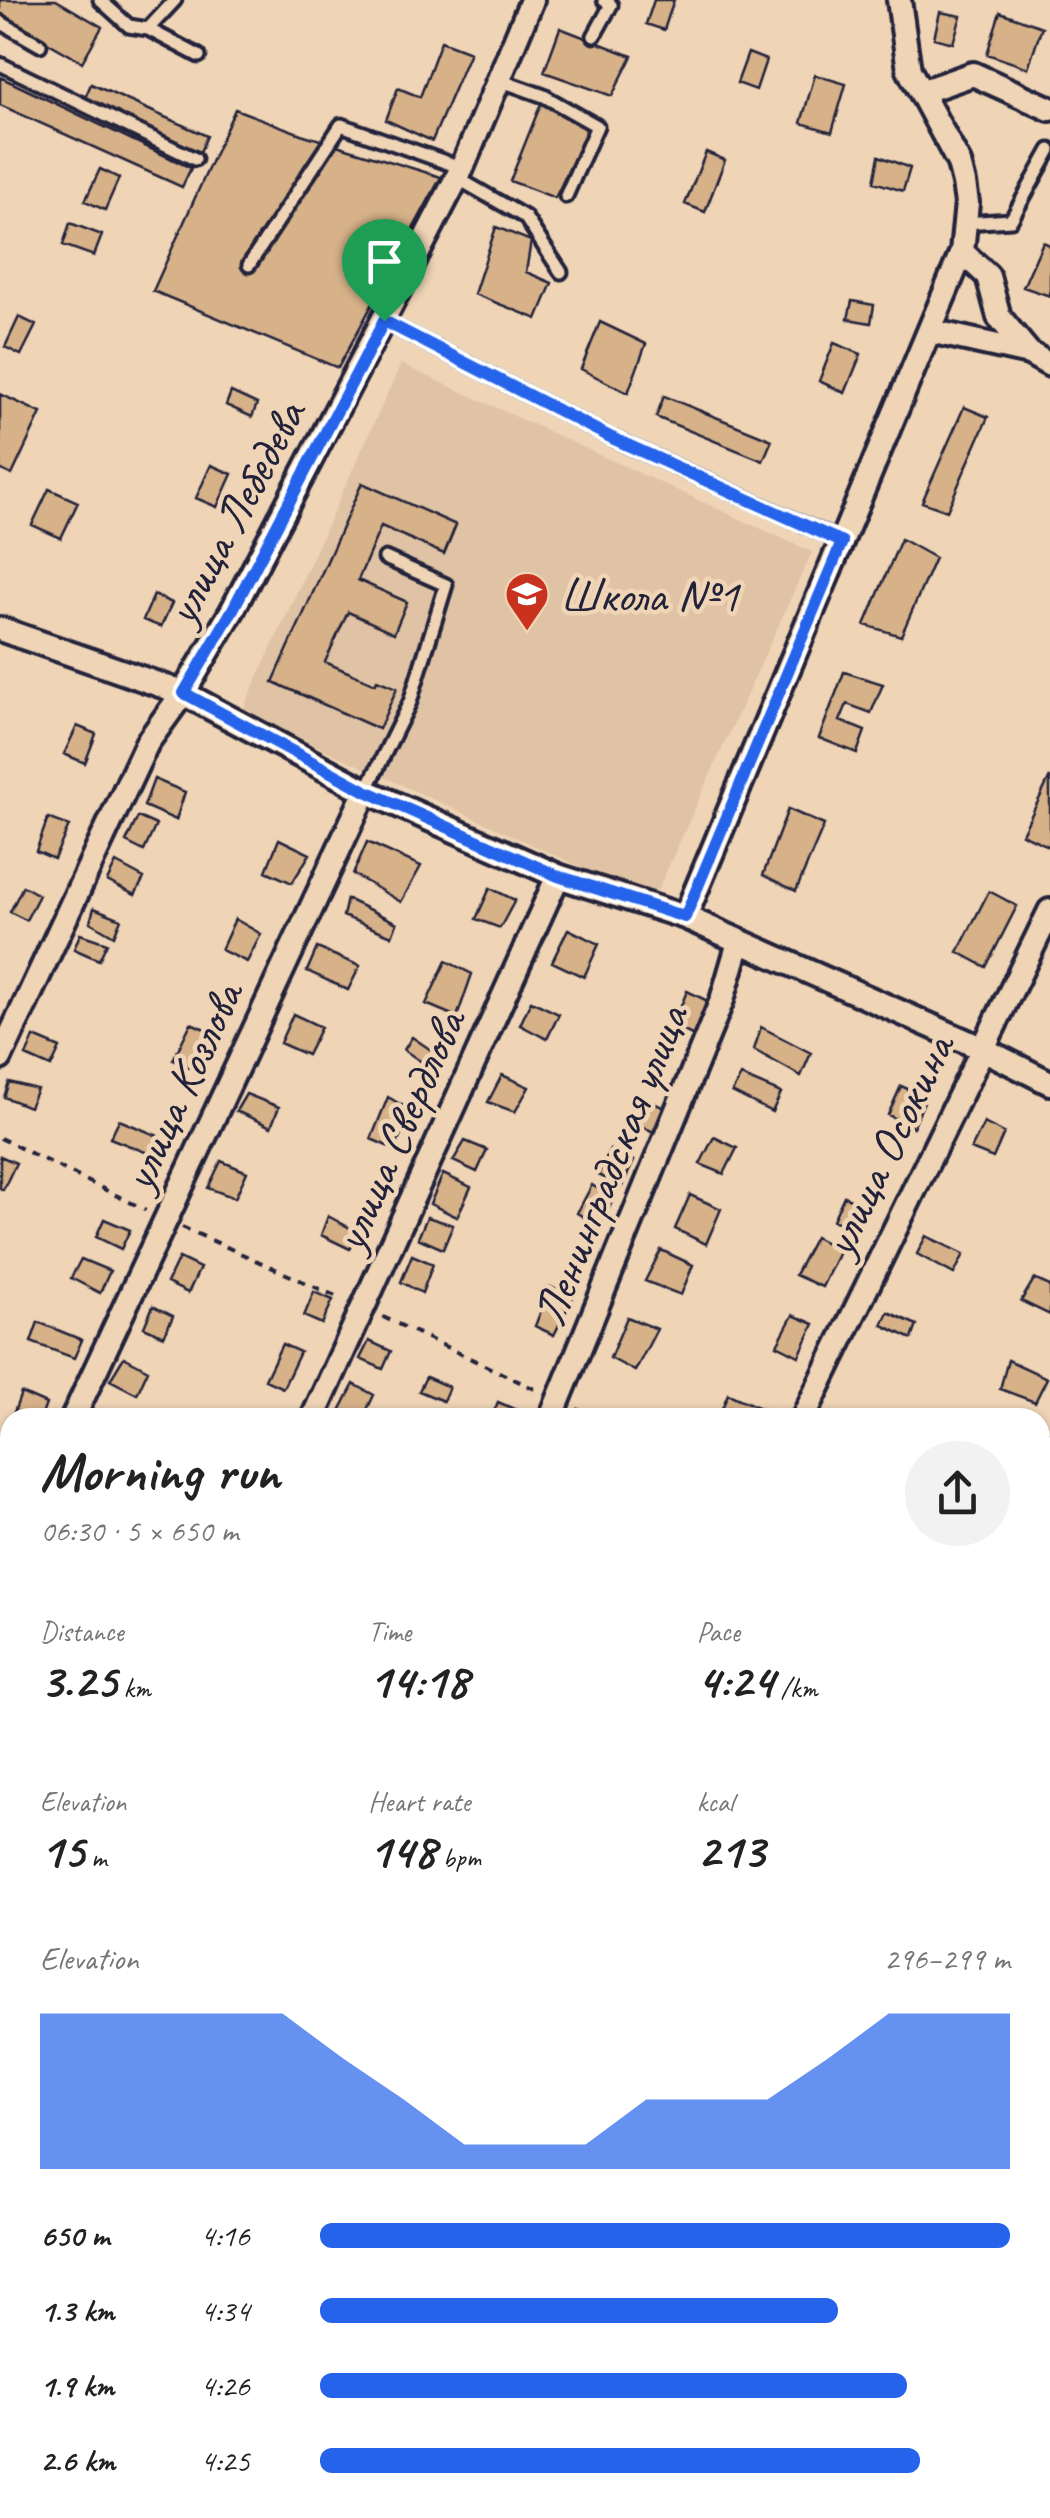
<!DOCTYPE html>
<meta charset="utf-8">
<style>
body{margin:0;font-family:Caveat,sans-serif;background:#f2f2f2;color:#222;height:100vh;display:flex;flex-direction:column;font-size:38px;white-space:nowrap}
*{box-sizing:border-box;margin:0}
p{font-size:32px;color:#767676}
.icon{flex:none;width:55px;height:55px;fill:none;stroke:currentColor;stroke-width:2;stroke-linecap:round;stroke-linejoin:round}
.map{position:relative;flex:1;overflow:hidden}
.panel{position:absolute;left:0px;top:1408px;width:1050px;height:1112px;display:flex;flex-direction:column;background:#fff;border-radius:30px 30px 0 0;box-shadow:0 2px 8px #0004}
.panel>*{flex:none}
.pin{position:absolute;display:grid;place-items:center;width:85px;height:85px;color:#fff;margin:-102px -42px;border-radius:50% 50% 50% 0;rotate:-45deg;box-shadow:0 0 10px #0007}
.pin .icon{rotate:45deg}
.round{display:grid;place-items:center;flex:none;width:105px;height:105px;border-radius:52px;background:#f2f2f2}
.overview{display:flex;align-items:center;justify-content:space-between;height:170px;padding:0 40px}
h1{font-size:55px;font-weight:700;line-height:75px}
.figures{display:grid;grid-template-columns:repeat(3,1fr);gap:15px;height:170px;padding:10px 40px}
.figures div{display:grid;align-content:center}
.figures b{font-size:50px;font-weight:700}
.figures small{font-size:28px;font-weight:400}
.figures p{font-size:28px}
.chart{height:280px;padding:20px 40px}
.chart p{display:flex;justify-content:space-between}
.chart svg{width:100%;height:180px;margin-top:10px;fill:#2563eb;opacity:.7}
ul{padding:0 40px;list-style:none;font-size:32px}
li{display:grid;grid-template-columns:160px 120px 1fr;align-items:center;height:75px}
li i{height:25px;border-radius:12px;background:#2563eb}
.map>svg:first-child{display:block}
.built{fill:#e0c3a4}
.green{fill:#c5db90;stroke:#747e66;stroke-width:2.5}
.building{fill:#d7b289;stroke:#22223b;stroke-width:2.5}
.lines{fill:none;stroke-linecap:round;stroke-linejoin:round}
.service-casing{stroke:#22223b;stroke-width:19}
.minor-casing{stroke:#22223b;stroke-width:30}
.path{stroke:#22223b;stroke-width:4;stroke-dasharray:8 8;stroke-linecap:butt}
.service{stroke:#efd4b6;stroke-width:11}
.minor{stroke:#efd4b6;stroke-width:22}
.route-casing{stroke:#fff;stroke-width:20}
.route{stroke:#2563eb;stroke-width:12}
.labels{text-anchor:middle;stroke-width:9;stroke-linejoin:round;paint-order:stroke}
.street-label{font-size:48px;fill:#22223b;stroke:#efd4b6}
.poi-label{font-size:48px;fill:#22223b;stroke:#efd4b6;text-anchor:start}
</style>
<div class="map">
<svg width="1050" height="2518" viewBox="0 0 1050 2518">
<rect width="100%" height="100%" fill="#efd4b6"/>
<filter id="ink" filterUnits="userSpaceOnUse"><feTurbulence type="fractalNoise" baseFrequency=".01" numOctaves="2"/><feDisplacementMap in="SourceGraphic" scale="20" xChannelSelector="R" yChannelSelector="G"/><feConvolveMatrix kernelMatrix="1 2 1 2 8 2 1 2 1" color-interpolation-filters="sRGB"/></filter>
<g filter="url(#ink)">
<path class="built" d="M401,364L812,552L653,900L242,712Z"/>
<path class="green" d="M1050,1862V2357L1040,2351V1863Z"/>
<path class="building" d="M0,0H56L102,27L82,62L0,15Z
M654,0H674L664,30L646,24Z
M940,12L961,16L953,43L934,38Z
M1000,12L1042,27L1028,68L987,54Z
M560,28L632,56L612,96L544,72Z
M441,41L470,52L432,141L386,120L398,88L420,97Z
M748,53L766,60L756,90L737,83Z
M815,75L846,84L832,132L801,123Z
M0,77L191,168L182,187L0,105Z
M91,84L207,136L200,152L84,100Z
M544,96L591,123L555,198L510,181Z
M235,109L301,134L441,177L338,368L153,291Z
M706,152L725,160L705,212L685,204Z
M879,156L910,168L903,191L874,182Z
M100,169L119,178L105,210L85,201Z
M70,223L102,235L94,256L63,245Z
M496,227L531,241L526,272L552,283L537,319L474,294Z
M1043,242L1050,245V296L1023,287Z
M852,301L874,305L871,323L848,319Z
M19,317L36,325L21,355L5,347Z
M600,322L646,344L628,393L581,369Z
M834,343L861,354L845,393L819,381Z
M231,392L257,404L252,417L226,405Z
M0,394L41,413L12,475L0,469Z
M664,396L772,440L763,461L656,417Z
M964,407L988,417L947,511L922,502Z
M211,465L232,474L217,507L196,498Z
M362,483L456,525L444,554L381,526L358,580L407,602L394,633L348,612L325,662L375,684L377,680L397,688L379,729L273,682Z
M49,489L78,502L61,538L32,525Z
M901,539L935,558L901,636L865,625Z
M154,595L172,603L161,627L143,620Z
M844,672L883,684L871,713L847,704L840,721L865,731L857,753L819,738Z
M77,726L96,734L85,763L64,754Z
M1050,777V847L1022,834Z
M154,779L185,792L176,820L144,806Z
M788,809L824,825L796,891L763,875Z
M138,817L156,825L144,851L126,842Z
M48,818L69,826L54,859L36,851Z
M279,839L310,854L292,883L266,871Z
M367,842L421,866L401,902L353,874Z
M116,863L144,878L135,895L107,881Z
M23,886L39,895L26,920L10,912Z
M490,888L515,900L500,928L476,919Z
M989,891L1017,906L986,967L958,952Z
M347,899L397,923L392,936L343,916Z
M94,908L121,919L114,936L90,922Z
M235,919L261,934L247,962L221,950Z
M568,929L599,944L584,977L552,962Z
M80,934L107,943L99,960L74,949Z
M317,948L360,966L348,990L307,971Z
M446,961L472,974L457,1017L426,1004Z
M687,991L712,1003L696,1037L673,1026Z
M531,1001L559,1014L547,1039L520,1025Z
M293,1014L321,1027L307,1055L280,1043Z
M191,1023L214,1033L197,1071L173,1060Z
M761,1027L811,1053L801,1076L754,1050Z
M34,1037L60,1048L51,1067L26,1056Z
M412,1037L437,1054L429,1067L404,1050Z
M502,1075L529,1087L515,1112L488,1102Z
M741,1076L781,1093L772,1112L732,1092Z
M9,1082L37,1089L29,1107L4,1097Z
M901,1086L926,1097L913,1127L888,1115Z
M246,1094L279,1107L271,1127L236,1111Z
M636,1095L667,1109L656,1133L625,1119Z
M388,1097L412,1111L394,1149L371,1139Z
M119,1120L163,1138L155,1156L110,1138Z
M984,1123L1004,1133L993,1158L971,1149Z
M714,1137L737,1148L724,1174L700,1164Z
M465,1141L487,1150L477,1172L453,1161Z
M610,1150L634,1161L622,1186L598,1175Z
M0,1156L16,1163L3,1190L0,1188Z
M221,1161L247,1172L235,1198L208,1188Z
M443,1174L471,1187L457,1217L430,1204Z
M592,1185L613,1199L601,1227L577,1213Z
M690,1195L721,1209L706,1244L675,1229Z
M844,1196L868,1207L857,1231L833,1220Z
M328,1216L359,1233L350,1249L321,1235Z
M427,1217L453,1225L443,1249L418,1238Z
M104,1219L130,1230L121,1249L96,1237Z
M926,1236L964,1254L954,1274L917,1254Z
M815,1237L840,1250L822,1287L795,1275Z
M661,1250L693,1265L681,1295L645,1281Z
M412,1255L433,1264L422,1293L401,1282Z
M179,1258L200,1268L188,1293L167,1283Z
M81,1259L110,1271L100,1293L71,1278Z
M1034,1279L1050,1286V1315L1021,1301Z
M550,1287L573,1297L554,1335L535,1326Z
M314,1292L333,1300L322,1324L304,1316Z
M153,1306L173,1316L164,1336L144,1327Z
M888,1312L917,1325L912,1339L882,1325Z
M793,1315L814,1324L799,1356L777,1345Z
M627,1317L657,1329L635,1371L610,1358Z
M38,1322L82,1340L74,1358L31,1342Z
M369,1341L391,1351L383,1369L360,1359Z
M282,1344L300,1352L283,1388L265,1380Z
M124,1357L148,1370L137,1394L110,1380Z
M1008,1360L1047,1378L1035,1402L1000,1389Z
M426,1377L449,1387L443,1401L419,1391Z
M354,1384L374,1395L363,1418L340,1411Z
M21,1393L46,1404L41,1418H12Z
M728,1394L774,1414L772,1418H718Z
M498,1402L521,1412L518,1418H491Z
M1040,1528L1050,1533V1561L1040,1557Z"/>
<g class="lines">
<defs>
<path id="service" d="M100,0L129,26L148,29L199,56
M0,22L40,45
M148,29L175,0
M594,36L611,5L604,0
M0,64L195,159
M499,80L544,96L597,126L566,196
M457,178L525,217L561,272
M965,223L1011,220L1050,150
M249,265L341,125L462,168
M384,321L612,438L843,542
M366,791L410,702L446,585L385,558"/>
<path id="minor" d="M921,92L973,74L1050,109
M962,252L988,276L999,317L1029,353L1050,365
M930,331L1029,353
M0,629L183,693L366,791L558,876L685,917L981,1048L1050,1083
M685,917L962,252L967,203L964,183L959,163L909,70L899,0
M0,1058L147,743L183,693L232,611L462,168L532,0
M73,1418L366,791
M313,1418L558,876
M551,1418L722,1000L739,942
M803,1418L1050,911
M1040,1467L1050,1446
M0,1573L10,1551
M0,1686L10,1691
M0,2074L10,2054"/>
</defs>
<use href="#service" class="service-casing"/>
<use href="#minor" class="minor-casing"/>
<path class="path" d="M0,1138L146,1210
M182,1227L342,1299
M383,1317L541,1392
M577,1409L596,1418
M1040,1892L1050,1894
M0,2278L10,2279
M1040,2479L1050,2480
M642,2510L666,2518
M815,2518L823,2510"/>
<use href="#service" class="service"/>
<use href="#minor" class="minor"/>
</g>
</g>
<g class="lines" filter="url(#ink)">
<defs>
<path id="route" d="M384,321L612,438L842,542L685,917L558,876L366,791L184,693L232,611Z"/>
</defs>
<use href="#route" class="route-casing"/>
<use href="#route" class="route"/>
</g>
<defs>
<symbol id="school-pin" viewBox="-11 -11 22 30"><path d="M0 17L-7.5 6A9.5 9.5 0 1 1 7.5 6Z" fill="#c8321e" stroke="#efd4b6"/><path d="M0-5L7-2L0 1L-7-2ZM-4 1L0 2.5L4 1V4Q0 6-4 4Z" fill="#fff"/></symbol>
</defs>
<g fill-rule="evenodd">
<use href="#school-pin" x="502" y="569" width="50" height="68"/>
</g>
<g class="labels">
<g class="street-label">
<text transform="translate(234 512) rotate(-62)" y="17">улица Лебедева</text>
<text transform="translate(181 1086) rotate(-65)" y="17">улица Козлова</text>
<text transform="translate(398 1130) rotate(-66)" y="17">улица Свердлова</text>
<text transform="translate(887 1145) rotate(-64)" y="17">улица Осокина</text>
<text transform="translate(609 1165) rotate(-68)" y="17">Ленинградская улица</text>
</g>
<g class="poi-label">
<text x="560" y="611">Школа №1</text>
</g>
</g>
</svg>
<div class="pin" style="left:384px;top:321px;background:#1e9e55"><svg class="icon" aria-label="arrive" viewBox="0 0 24 24"><path d="M6 21V4h12l-3 4 3 4H6"/></svg></div>
<section class="panel">
<div class="overview"><div><h1>Morning run</h1><p>06:30 · 5 × 650 m</p></div><a class="round"><svg class="icon" aria-label="share" viewBox="0 0 24 24"><path d="M12 15V3M7 8l5-5 5 5M5 13v7h14v-7"/></svg></a></div>
<div class="figures">
<div><p>Distance</p><b>3.25<small> km</small></b></div>
<div><p>Time</p><b>14:18</b></div>
<div><p>Pace</p><b>4:24<small> /km</small></b></div>
</div>
<div class="figures">
<div><p>Elevation</p><b>15<small> m</small></b></div>
<div><p>Heart rate</p><b>148<small> bpm</small></b></div>
<div><p>kcal</p><b>213</b></div>
</div>
<div class="chart"><p><span>Elevation</span>296–299 m</p>
<svg viewBox="0 0 160 44" preserveAspectRatio="none"><path d="M0 44V6L10 6L20 6L30 6L40 6L50 17L60 27L70 38L80 38L90 38L100 27L110 27L120 27L130 17L140 6L150 6L160 6V44z"/></svg>
</div>
<ul>
<li><b>650 m</b>4:16<i style="width:100%"></i></li>
<li><b>1.3 km</b>4:34<i style="width:75%"></i></li>
<li><b>1.9 km</b>4:26<i style="width:85%"></i></li>
<li><b>2.6 km</b>4:25<i style="width:87%"></i></li>
</ul>
</section>
</div>
